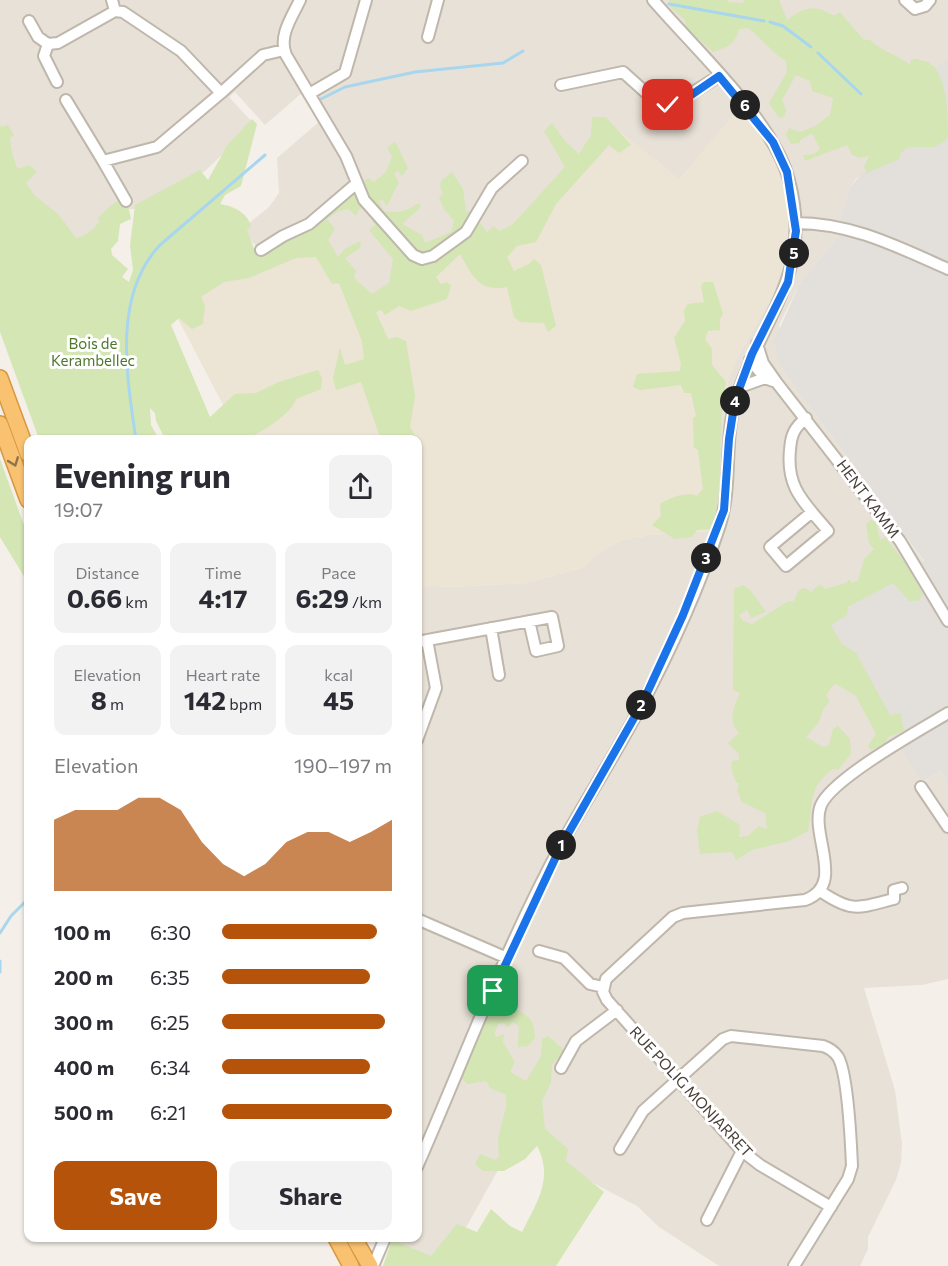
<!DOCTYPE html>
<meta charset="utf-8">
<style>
body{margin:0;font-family:Commissioner,sans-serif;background:#f2f2f3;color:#2b2b33;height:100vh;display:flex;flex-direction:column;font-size:22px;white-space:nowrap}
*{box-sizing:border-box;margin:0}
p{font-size:20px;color:#7c7c81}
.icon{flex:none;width:33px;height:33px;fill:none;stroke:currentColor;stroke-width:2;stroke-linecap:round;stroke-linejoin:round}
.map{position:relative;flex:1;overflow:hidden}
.details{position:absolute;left:24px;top:435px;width:398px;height:807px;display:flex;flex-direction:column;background:#fff;border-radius:12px;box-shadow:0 2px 4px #0004}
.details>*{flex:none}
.pin{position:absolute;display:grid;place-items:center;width:51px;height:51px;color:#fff;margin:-26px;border-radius:12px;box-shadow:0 3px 9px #0006}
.km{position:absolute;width:30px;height:30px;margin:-15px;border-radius:50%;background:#222;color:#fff;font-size:16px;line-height:30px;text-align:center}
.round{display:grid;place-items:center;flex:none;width:63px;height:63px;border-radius:12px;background:#f2f2f3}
.overview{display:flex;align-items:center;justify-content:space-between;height:102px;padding:0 30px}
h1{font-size:33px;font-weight:700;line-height:45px}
.stats{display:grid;grid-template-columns:repeat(3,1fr);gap:9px;height:102px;padding:6px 30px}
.stats div{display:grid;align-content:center;border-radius:12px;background:#f2f2f3;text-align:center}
.stats b{font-size:26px;font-weight:700}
.stats small{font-size:16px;font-weight:400}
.stats p{font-size:16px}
.chart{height:168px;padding:12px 30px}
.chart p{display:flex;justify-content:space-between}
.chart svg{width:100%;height:108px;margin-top:6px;fill:#b45309;opacity:.7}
.primary-button{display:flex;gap:12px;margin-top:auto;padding:12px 30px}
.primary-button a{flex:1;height:69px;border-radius:12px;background:#b45309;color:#fff;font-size:24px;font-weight:700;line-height:69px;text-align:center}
.primary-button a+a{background:#f2f2f3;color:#2b2b33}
ul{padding:0 30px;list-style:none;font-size:20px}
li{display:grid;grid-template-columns:96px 72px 1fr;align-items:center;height:45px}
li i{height:15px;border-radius:8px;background:#b45309}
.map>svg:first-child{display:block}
.residential{fill:#e8e1d7}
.industrial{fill:#e3dfda}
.education{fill:#ece4d4}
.green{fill:#d3e6b4}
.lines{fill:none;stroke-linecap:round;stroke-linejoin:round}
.stream{stroke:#a8d6ee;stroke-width:3}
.minor-casing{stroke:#bfb7ac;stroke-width:14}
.highway-casing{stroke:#d8963f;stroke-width:18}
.minor{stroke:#fff;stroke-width:10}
.highway{stroke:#f8c270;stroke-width:15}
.oneway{stroke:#8e744e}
.route-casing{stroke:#fff;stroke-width:12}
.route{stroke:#1a73e8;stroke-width:8}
.labels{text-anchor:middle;stroke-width:6;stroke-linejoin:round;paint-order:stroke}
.park-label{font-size:15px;fill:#4d782c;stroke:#fff}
.street-label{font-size:15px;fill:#474038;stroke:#fff}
</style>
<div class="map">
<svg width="948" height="1266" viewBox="0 0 948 1266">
<rect width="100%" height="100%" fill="#f4f0e9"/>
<path class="residential" d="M0,0H948V59L915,78L917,127L856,179L849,189L839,223V235L800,283L779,325L800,394L924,562L823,624L923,782L941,771L948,782V979L922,985L864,988L895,1090L902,1144L901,1163L896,1180L868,1237V1249L860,1266H719L659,1227L637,1206L555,1163L521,1129L445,1265L389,1244L385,1238H417V1151L420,1144L417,1142V585L448,587L526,583L585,567L595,555L621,540L650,535L709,531L720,414L728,381L735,362L772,296L786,258L788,241V209L785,192L766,141L738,110L679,180L656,160L366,309L258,260L249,252L257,246L239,231L269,207L279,193L277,158L320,121L302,93L265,125L235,92L229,97L254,124L205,171L134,209H118L84,255L33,199L0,135Z"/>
<path class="industrial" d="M948,59V782L941,771L922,782L823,624L924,561L800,394L780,363L774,341L800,283L839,235V223L849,189L862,173L873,166L915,78Z"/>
<path class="education" d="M738,109L766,141L780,174L788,209V241L786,258L772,296L735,362L728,381L720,414L713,518L709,531L650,535L621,540L595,555L585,567L526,583L448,587L417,585V440L241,439L178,319L183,297L258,260L316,225L365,308L430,264L500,241L611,124L679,179Z"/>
<path class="green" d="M669,0H728L727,2L743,3L744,0H779L787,20C804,7 816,4 834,16L840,12L864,40H870C882,52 897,54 910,65L911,60C917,57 918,60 924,61C948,65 948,120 948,139L934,147H908L900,154L899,159L867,173L864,167L869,156L860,158L852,155L847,145L805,161L803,155L814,154L820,149L812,133L800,140V143L791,144L786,135L789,128L800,132L815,126L830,115L833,98L812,91L810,81L796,75L782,100L786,110L784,117L779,118L769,103L787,72L786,61C771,52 762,38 748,28L739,29C736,44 727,47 713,52L686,27L685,20L671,8Z
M592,117H606L631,145L619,153L609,145L556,204L536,242L517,246L507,257L514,271L529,264L534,259L541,265L556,326L548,332L544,323L520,322L514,317L507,287C478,292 473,276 460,254L436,277L441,284L447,282L451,286L447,299L411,311L399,306L385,315L381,310L376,312L388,339L397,337L406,341L415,396L410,427L417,439L422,468L417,472V440L385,439L380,437L361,382L336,390L333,378L340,348L345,365L364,359L362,341L339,283L332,284L316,257L296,258L249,278L224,282L201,297L205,305L203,324L192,329L179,318L171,325L210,417L235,394L256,393L279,382L318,370L322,378L321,389L296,399C292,413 265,430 252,436L253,439H165L156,421L155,413L150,408L151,425L159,439H39L0,332V124L1,127L8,125L14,135L10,138C11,149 13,159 18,169L29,165L37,172L26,183L35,196L58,214L76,238C86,236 93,230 99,222L98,218L110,206L121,199L128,205L131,219L120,224L118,241L111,249L112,255L128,269L122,277L129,282L133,270L130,245L135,205L200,170L208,180L228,144L252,119L257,124L241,186L225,195L220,204C233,206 247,212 251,226L247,230L256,254L272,247L350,190L365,208L359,209L356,216L349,209L339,211L327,219L335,229L328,240L338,257L346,248L361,241L360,248L345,258L356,271L354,278L372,294L389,283L393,259L369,230L375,225L371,219L374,207L366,197L364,181L368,178L374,182L386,172L392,156L387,148L394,142L396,143L408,168L402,176L398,171L394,174L399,182L387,206L382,199L379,202L384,211C401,214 405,211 419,203L421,207L402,224L422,235L425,243L451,232L454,221L444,209L439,198L443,194L440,187L441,181L452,172L463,189L466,211L471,212L487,232L494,226L499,231L512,225L565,167L544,131L552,123L565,141L579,154L591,135Z
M704,282H713L723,314L720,319V330L708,331L705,339L712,349V365L726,382C716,431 726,478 712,529L697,530L692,537L675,539L652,525L661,516L660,504C669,498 688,491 697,496L703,489L698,450L694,447L693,418L696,416L691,393H684L681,385L640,390L633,387L637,374L680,371L681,364L674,338L685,321L684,310L688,304L704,302L701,286Z
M0,459L28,536V583L0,537Z
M871,520L876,522L880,540L885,537L906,564L923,594L918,601H909L893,583L848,607L847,615L831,625L841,643L856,653L890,715L900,713L904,731L888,737L885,744L871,750L868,746L876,734L856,696L836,684L832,686L826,696L830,700L823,710L819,722L806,737L823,747L829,745L833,729L838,726L850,739L851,754L838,770L833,769C808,787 813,803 808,831L789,841L752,850L736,860L732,852L700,854L697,830L700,817L717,811L740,825L739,837L748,836L759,826L767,829L765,813L742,802L737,790L739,783L736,782L731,768L732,761L739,760V754L728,743L739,733C727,720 734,708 740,693L733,690L734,589L743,585L751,591L766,612L751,618L747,610L739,615L743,621L752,624L787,602L794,601L799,590L805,588L811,592L820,584L825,589L846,583L850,579L851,583L858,581L864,559L874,549L869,543L866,524Z
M503,985L510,993L512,1006C529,1018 533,1015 535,1038L528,1046L518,1047L519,1026L512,1022L509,1027L503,1023L498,1024L494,1034L497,1037L504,1034L503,1042L515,1062L510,1072L526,1081L541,1056L542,1039L548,1036L564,1050L552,1065L551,1082L542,1101L545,1129L568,1149L566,1161L604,1192L556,1266H383L392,1240L431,1256L457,1224L477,1232L491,1209L510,1226L522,1232C537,1202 554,1178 537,1146L525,1159L504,1171H483L475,1164L480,1154L495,1160L499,1157L498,1138L506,1107V1095L490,1088L486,1081L467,1084L461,1077Z"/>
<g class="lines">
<path class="stream" d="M669,4L764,21
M770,22L783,26L811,47
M818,53L861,94
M321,99L345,87L415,72L503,63L523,51
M136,440C127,377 112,296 160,245L265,155
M0,933L11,916L28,899
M0,961V972"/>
<defs>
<path id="minor" d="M300,0C292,17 278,36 286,55L346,156L364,200L413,255L422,259L433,256L466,232L492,188L522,161
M905,0L915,9L925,6L930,0
M29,21L38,37L48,44
M428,37L438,0
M57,82L44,56L48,44L58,43L115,11
M561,85L623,72L653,99L673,105L719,76
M221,93L263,55L284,50
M309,94L345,73L366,0
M66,100L103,161L157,147L221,93L181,51L123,12L115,11L112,0
M103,161L126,201
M796,223C852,223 898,247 948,269
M261,250L283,236L309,224L357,183
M757,344L763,363L777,383L900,541L948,621
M750,360L765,378L773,381
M740,387L765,378
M806,418C794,428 791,435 790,450C786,489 805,503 828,531L786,566L770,547L812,512
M491,628L499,675
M417,642C462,634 507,625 552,617L558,646L536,651L529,621
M417,740L436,688L427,640
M921,787L948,827
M820,891C852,913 858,908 894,899V890L902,888
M417,919L507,958
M539,951L564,958L590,984L603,987
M561,1068L576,1041L617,1010
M620,1149L643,1111L723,1039L731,1036L823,1046C829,1048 834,1051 838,1057C848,1074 851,1143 852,1166L848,1179L794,1266
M417,1167C464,1060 505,948 561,845C587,798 617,752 642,704C671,650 701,583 720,525C733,483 723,438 737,396C763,315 814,273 789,180C774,121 694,48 653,0
M831,1207L760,1165L742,1151L607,1000L603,992L606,979L673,917L683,913L805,900C847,885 809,834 821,805C833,778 920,730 948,713
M707,1220L742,1151
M373,1266L385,1238"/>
<path id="highway" d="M0,378L28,454
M0,424L28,500
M336,1238L351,1266
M354,1238L370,1266"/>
</defs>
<use href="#minor" class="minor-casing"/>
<use href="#highway" class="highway-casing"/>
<use href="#minor" class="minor"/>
<use href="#highway" class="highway"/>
</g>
<defs><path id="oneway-chevron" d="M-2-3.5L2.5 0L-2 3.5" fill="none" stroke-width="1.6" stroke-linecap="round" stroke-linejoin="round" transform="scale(1.5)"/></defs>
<use class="oneway" href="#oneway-chevron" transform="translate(14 462) rotate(69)"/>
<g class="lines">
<defs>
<path id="route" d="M493,991L561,846L642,704L683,615L724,510L729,439L735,400L752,354L788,282L796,231L787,172L773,142L719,76L681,102L668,105"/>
</defs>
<use href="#route" class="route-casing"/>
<use href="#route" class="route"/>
</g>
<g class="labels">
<g class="park-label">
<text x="93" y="349">Bois de<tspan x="93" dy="17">Kerambellec</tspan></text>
</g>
<g class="street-label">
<text transform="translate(868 499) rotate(53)" y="5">HENT KAMM</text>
<text transform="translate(691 1092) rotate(47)" y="5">RUE POLIG MONJARRET</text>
</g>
</g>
</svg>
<div class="pin" style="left:493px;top:991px;background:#1e9e55"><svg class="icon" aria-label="arrive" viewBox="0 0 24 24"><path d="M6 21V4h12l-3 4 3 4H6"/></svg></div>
<div class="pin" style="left:668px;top:105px;background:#d93025"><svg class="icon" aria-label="check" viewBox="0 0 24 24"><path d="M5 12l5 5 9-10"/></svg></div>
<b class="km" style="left:561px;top:845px">1</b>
<b class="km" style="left:641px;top:705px">2</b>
<b class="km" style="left:706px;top:558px">3</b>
<b class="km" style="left:735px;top:401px">4</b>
<b class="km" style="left:794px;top:253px">5</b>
<b class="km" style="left:745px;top:105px">6</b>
<section class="details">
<div class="overview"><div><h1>Evening run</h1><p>19:07</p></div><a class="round"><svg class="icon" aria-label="share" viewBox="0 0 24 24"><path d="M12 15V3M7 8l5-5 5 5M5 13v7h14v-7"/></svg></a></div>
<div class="stats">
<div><p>Distance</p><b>0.66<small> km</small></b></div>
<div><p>Time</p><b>4:17</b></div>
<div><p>Pace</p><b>6:29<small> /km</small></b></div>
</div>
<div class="stats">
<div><p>Elevation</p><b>8<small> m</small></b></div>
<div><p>Heart rate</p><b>142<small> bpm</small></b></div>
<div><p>kcal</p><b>45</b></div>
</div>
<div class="chart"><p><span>Elevation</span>190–197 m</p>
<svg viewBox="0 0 160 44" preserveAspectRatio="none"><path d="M0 44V15L10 11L20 11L30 11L40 6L50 6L60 11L70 24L80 33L90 38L100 33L110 24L120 20L130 20L140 24L150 20L160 15V44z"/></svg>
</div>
<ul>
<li><b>100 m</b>6:30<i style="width:91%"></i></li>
<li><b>200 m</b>6:35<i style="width:87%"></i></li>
<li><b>300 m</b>6:25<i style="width:96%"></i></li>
<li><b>400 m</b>6:34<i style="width:87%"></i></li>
<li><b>500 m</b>6:21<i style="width:100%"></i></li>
</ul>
<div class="primary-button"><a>Save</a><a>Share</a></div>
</section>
</div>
